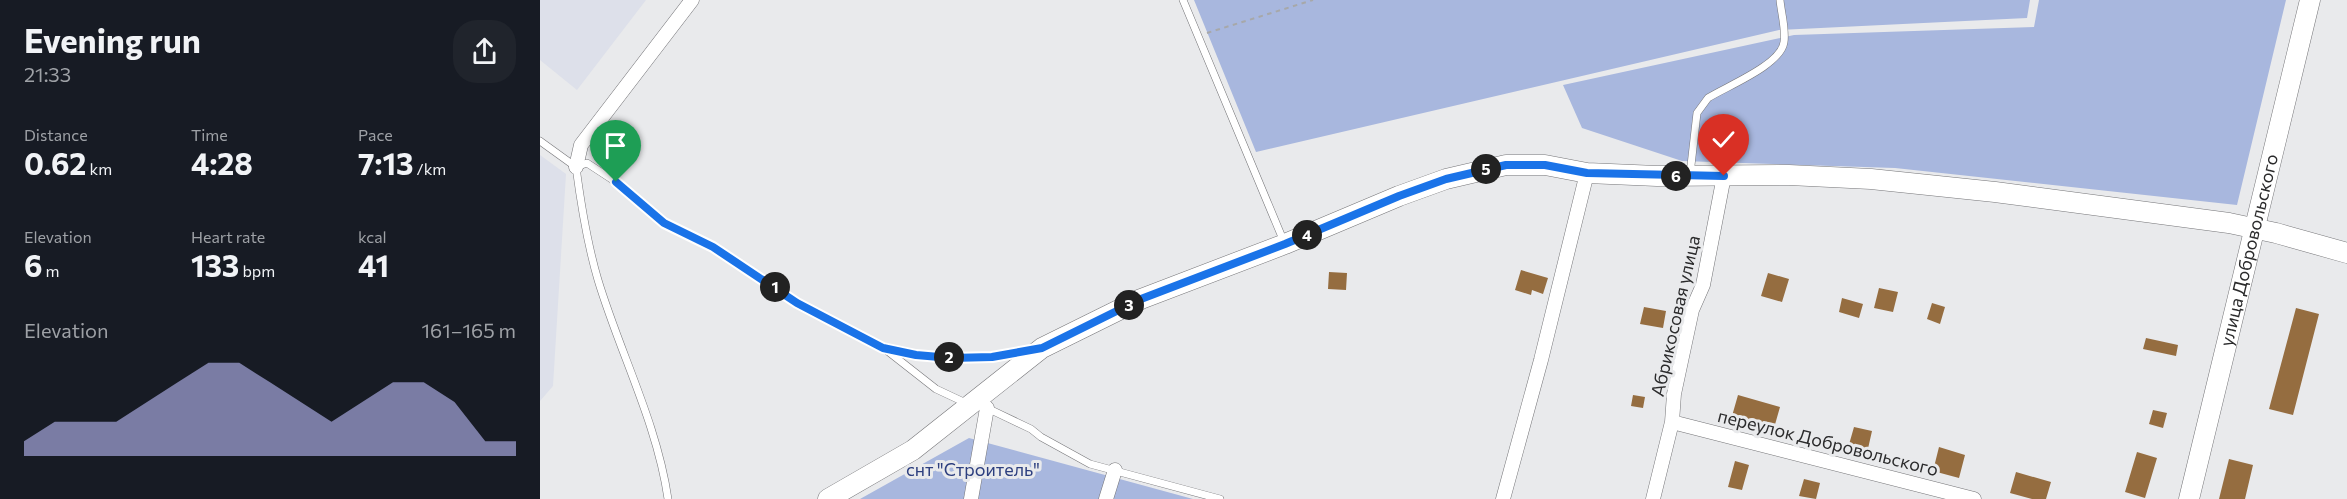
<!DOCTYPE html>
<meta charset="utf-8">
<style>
body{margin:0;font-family:Commissioner,sans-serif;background:#20242c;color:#f1f3f6;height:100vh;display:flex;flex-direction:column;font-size:22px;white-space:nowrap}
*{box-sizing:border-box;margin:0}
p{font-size:20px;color:#9ea1a6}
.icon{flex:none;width:33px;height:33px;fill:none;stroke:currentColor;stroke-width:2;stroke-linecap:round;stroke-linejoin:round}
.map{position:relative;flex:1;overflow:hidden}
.side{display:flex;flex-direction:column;background:#171b24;width:540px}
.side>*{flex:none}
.pin{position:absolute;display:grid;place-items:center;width:51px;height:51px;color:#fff;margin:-62px -26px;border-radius:50% 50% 50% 0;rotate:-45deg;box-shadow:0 0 6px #0007}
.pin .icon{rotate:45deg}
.km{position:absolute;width:30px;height:30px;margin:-15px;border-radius:50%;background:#222;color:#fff;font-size:16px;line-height:30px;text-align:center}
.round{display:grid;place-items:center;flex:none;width:63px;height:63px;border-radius:24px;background:#20242c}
.head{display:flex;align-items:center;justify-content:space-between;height:102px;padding:0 24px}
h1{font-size:33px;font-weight:700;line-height:45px}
.figures{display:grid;grid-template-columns:repeat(3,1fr);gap:9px;height:102px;padding:6px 24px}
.figures div{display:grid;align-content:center}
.figures b{font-size:30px;font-weight:700}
.figures small{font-size:16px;font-weight:400}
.figures p{font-size:16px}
.chart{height:168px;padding:12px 24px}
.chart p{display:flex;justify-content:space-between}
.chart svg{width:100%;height:108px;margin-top:6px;fill:#a4a5db;opacity:.7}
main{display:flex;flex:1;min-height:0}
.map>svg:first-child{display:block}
.built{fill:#dde0ea}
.green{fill:#a8b7de}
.building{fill:#956d40}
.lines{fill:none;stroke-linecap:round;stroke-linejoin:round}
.lane-casing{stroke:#757578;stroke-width:8}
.street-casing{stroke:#757578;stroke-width:15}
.secondary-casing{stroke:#757578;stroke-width:21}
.path{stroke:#a7a8a9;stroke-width:2;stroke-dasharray:4.5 4.5;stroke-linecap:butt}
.lane{stroke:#fff;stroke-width:7}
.street{stroke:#fff;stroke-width:14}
.secondary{stroke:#fff;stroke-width:20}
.route-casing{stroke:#fff;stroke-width:12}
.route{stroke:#1a73e8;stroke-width:8}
.labels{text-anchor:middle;stroke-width:6;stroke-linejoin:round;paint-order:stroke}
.street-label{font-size:18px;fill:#2b2b2c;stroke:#e9eaec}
.park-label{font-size:18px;fill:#2d3f7f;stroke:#e9eaec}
</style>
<main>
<section class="side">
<div class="head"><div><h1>Evening run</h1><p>21:33</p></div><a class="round"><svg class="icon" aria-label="share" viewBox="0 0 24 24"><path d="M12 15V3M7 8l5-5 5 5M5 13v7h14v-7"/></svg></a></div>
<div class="figures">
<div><p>Distance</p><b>0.62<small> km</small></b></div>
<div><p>Time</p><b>4:28</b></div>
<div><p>Pace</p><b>7:13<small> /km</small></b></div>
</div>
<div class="figures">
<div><p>Elevation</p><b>6<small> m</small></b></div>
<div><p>Heart rate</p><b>133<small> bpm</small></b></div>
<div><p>kcal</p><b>41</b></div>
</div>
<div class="chart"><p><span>Elevation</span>161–165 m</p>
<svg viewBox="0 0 160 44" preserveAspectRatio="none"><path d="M0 44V38L10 30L20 30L30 30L40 22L50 14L60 6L70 6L80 14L90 22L100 30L110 22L120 14L130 14L140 22L150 38L160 38V44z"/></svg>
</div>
</section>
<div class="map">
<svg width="1807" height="499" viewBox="0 0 1807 499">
<rect width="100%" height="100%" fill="#e9eaec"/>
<path class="built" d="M0,0H106L37,90L0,60Z
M0,155L26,174L13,386L0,401Z"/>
<path class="green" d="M654,0H1490L1487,18L1239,30L716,152Z
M1499,0H1746L1697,205L1355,168L1142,161L1042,128L1023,85L1254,35L1494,27Z
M429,438L653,499H320Z"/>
<path class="building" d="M981,270L1008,278L1003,294L992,290L991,295L975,290Z
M789,272L807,273L806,290L788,289Z
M1228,273L1249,279L1242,302L1221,296Z
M1339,288L1358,292L1353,312L1334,308Z
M1302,298L1323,304L1319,318L1299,312Z
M1392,303L1405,307L1400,324L1387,319Z
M1104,307L1126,311L1123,328L1100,324Z
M1756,308L1779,314L1753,415L1729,409Z
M1606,338L1638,345L1636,356L1603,349Z
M1093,395L1105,397L1103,408L1091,406Z
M1198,395L1240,407L1234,428L1192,416Z
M1613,410L1627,413L1623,428L1609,424Z
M1314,427L1332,431L1327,453L1308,448Z
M1399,447L1425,455L1419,478L1393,471Z
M1597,452L1617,458L1605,498L1585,492Z
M1689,459L1713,465L1705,499H1679Z
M1195,461L1209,465L1202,490L1188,487Z
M1476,472L1511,482L1506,499H1492L1470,493Z
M1264,479L1280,483L1276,499L1259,496Z"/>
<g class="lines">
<defs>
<path id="lane" d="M643,0L744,242
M0,141L36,167C41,205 47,243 58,280C80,353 117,423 128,499
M36,167L47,163L76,182L124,223L173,247L257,303L343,348L376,355L411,358L452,357L489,350
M1150,174L1157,113L1168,98C1187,86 1241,65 1244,42C1246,29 1241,12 1240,0
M345,349L396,389L428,404
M447,408L491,429L501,437L550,464L680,499"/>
<path id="street" d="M36,167L41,145L152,0
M1132,422L1434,499
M431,499L447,408
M566,499L575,470
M963,499L1001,360L1047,173
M1113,499L1132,422L1134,394L1152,310L1163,285L1184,176"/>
<g id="secondary">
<path d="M288,499L373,450L502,348L601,299L745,244L859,196L906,179L966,165H1005L1047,173L1117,176L1249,175L1331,179L1455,192L1689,223L1736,233L1807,253"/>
<path id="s1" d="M1649,499L1770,0"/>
</g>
</defs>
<use href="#lane" class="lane-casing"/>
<use href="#street" class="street-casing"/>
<use href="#secondary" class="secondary-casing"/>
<path class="path" d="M667,33L773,0"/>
<use href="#lane" class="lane"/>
<use href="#street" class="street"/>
<use href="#secondary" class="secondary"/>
</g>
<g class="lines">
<defs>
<path id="route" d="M76,182L124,223L173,247L257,303L343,348L376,355L411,358L452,357L502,348L601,299L745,244L859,196L906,179L966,165H1005L1047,173L1184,176"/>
</defs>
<use href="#route" class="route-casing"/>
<use href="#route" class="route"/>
</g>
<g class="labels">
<g class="street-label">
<text dy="6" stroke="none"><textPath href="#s1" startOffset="256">улица Добровольского</textPath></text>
<text transform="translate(1136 316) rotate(-77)" y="6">Абрикосовая улица</text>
<text transform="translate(1288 443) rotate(14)" y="6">переулок Добровольского</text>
</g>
<g class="park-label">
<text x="433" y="476">снт "Строитель"</text>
</g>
</g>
</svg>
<div class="pin" style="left:76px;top:182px;background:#1e9e55"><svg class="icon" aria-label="arrive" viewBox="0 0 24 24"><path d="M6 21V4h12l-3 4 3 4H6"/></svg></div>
<div class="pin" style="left:1184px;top:176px;background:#d93025"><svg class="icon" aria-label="check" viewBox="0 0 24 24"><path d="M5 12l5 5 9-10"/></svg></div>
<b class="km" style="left:235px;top:287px">1</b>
<b class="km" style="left:409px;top:357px">2</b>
<b class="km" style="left:589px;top:305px">3</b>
<b class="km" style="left:767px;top:235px">4</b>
<b class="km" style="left:946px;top:169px">5</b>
<b class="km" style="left:1136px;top:176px">6</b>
</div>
</main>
